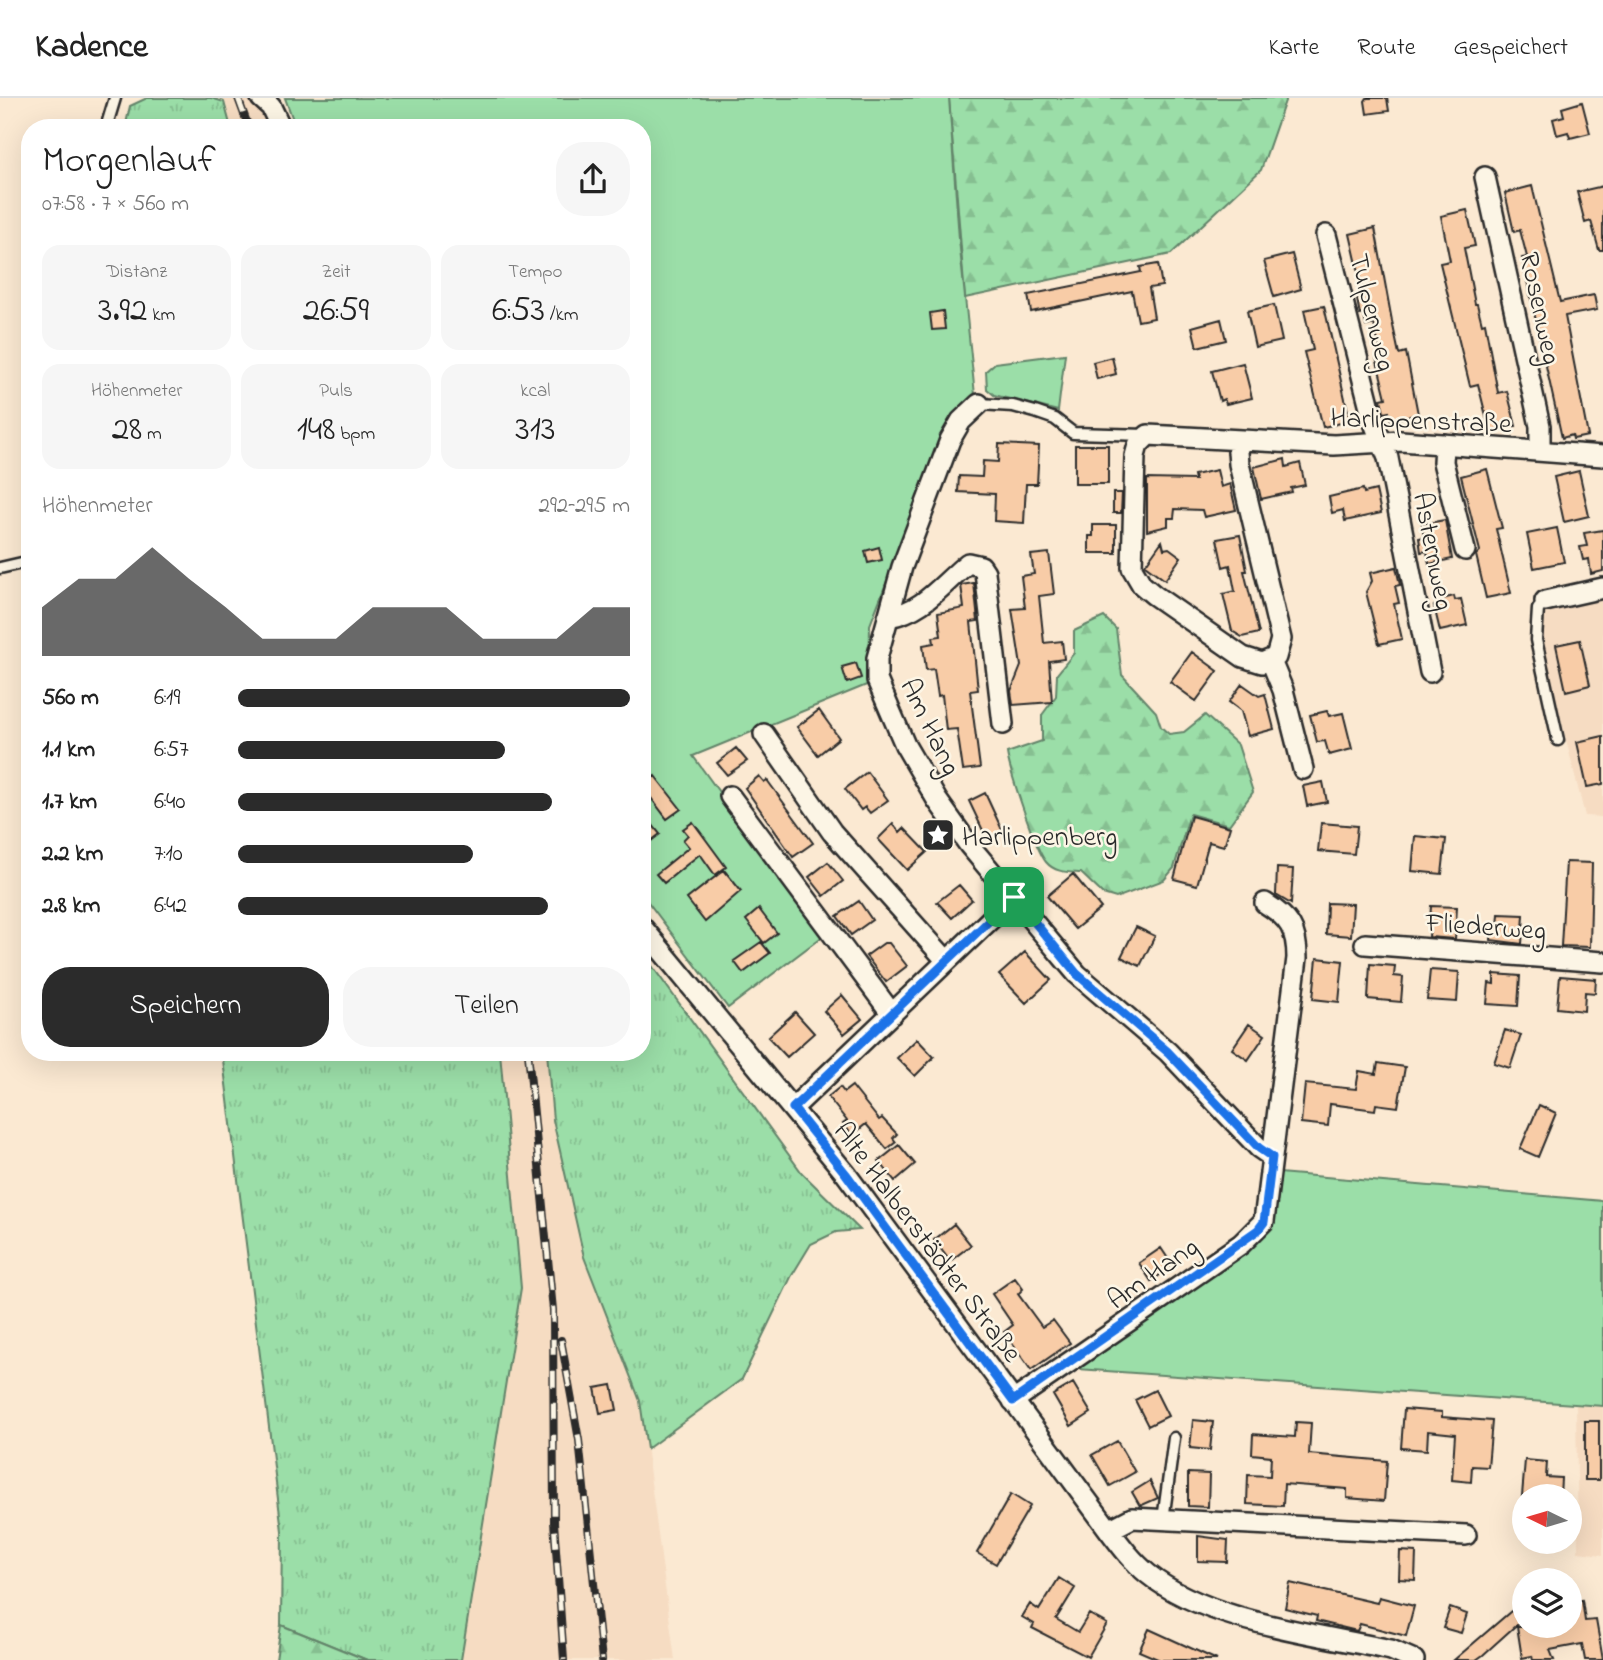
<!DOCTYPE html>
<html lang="de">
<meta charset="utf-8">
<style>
body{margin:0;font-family:"Indie Flower",sans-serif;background:#f6f6f6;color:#222;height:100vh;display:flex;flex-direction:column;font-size:26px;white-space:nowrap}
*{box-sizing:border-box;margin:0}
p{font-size:23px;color:#767676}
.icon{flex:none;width:38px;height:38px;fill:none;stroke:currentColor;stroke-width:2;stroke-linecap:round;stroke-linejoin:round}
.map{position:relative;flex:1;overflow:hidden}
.sheet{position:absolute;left:21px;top:21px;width:630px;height:942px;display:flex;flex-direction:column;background:#fff;border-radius:28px;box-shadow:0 7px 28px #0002}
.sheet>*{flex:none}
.needle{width:46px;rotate:275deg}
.buttons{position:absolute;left:1512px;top:1386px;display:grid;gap:14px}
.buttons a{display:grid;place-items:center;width:70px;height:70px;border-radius:50%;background:#fff;box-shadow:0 7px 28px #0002;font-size:35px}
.pin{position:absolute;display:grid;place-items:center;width:60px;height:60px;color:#fff;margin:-30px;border-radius:14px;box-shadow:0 4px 10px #0006}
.round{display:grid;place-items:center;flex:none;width:74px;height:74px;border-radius:28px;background:#f6f6f6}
.summary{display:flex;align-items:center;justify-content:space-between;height:119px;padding:0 21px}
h1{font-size:38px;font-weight:600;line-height:52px}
.figures{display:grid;grid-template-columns:repeat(3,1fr);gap:10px;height:119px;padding:7px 21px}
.figures div{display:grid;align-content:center;border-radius:18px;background:#f6f6f6;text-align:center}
.figures b{font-size:35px;font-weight:600}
.figures small{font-size:19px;font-weight:400}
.figures p{font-size:19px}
.chart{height:196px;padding:14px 21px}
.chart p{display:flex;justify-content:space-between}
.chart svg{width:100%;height:126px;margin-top:7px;fill:#2b2b2b;opacity:.7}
.action{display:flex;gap:14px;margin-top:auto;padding:14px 21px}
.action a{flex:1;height:80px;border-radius:28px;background:#2b2b2b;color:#fff;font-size:28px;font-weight:600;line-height:80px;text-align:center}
.action a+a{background:#f6f6f6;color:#222}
ul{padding:0 21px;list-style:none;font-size:23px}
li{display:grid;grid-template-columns:112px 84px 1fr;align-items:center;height:52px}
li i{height:18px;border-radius:9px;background:#2b2b2b}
header{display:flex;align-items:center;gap:42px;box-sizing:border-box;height:98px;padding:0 35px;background:#fff;border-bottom:2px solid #e0e0e0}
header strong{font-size:33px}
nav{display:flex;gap:38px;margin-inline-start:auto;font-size:24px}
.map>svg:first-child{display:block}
.built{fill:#f6dcc2}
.grass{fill:url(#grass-tufts);stroke:#63846a;stroke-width:2}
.forest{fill:url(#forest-firs);stroke:#63846a;stroke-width:2}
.green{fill:#9bdea8;stroke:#63846a;stroke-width:2}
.building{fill:#f8cca7;stroke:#2b2b2b;stroke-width:2}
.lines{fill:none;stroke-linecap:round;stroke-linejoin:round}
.lane-casing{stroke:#2b2b2b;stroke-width:15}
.street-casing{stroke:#2b2b2b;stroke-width:24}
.lane{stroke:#fcf5e5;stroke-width:10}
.street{stroke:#fcf5e5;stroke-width:19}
.rail-casing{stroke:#2b2b2b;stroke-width:8}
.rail{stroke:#fcf5e5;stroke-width:5;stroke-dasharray:16;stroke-linecap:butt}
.route-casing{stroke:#fff;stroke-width:14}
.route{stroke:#1a73e8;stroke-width:9}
.labels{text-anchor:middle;stroke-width:5;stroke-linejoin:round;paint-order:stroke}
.street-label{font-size:28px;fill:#2b2b2b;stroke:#fcf5e5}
.poi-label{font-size:28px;fill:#2b2b2b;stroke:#fcf5e5;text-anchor:start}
</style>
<header>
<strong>Kadence</strong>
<nav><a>Karte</a><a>Route</a><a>Gespeichert</a></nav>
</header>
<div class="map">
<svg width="1603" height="1562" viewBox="0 0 1603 1562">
<defs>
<pattern id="grass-tufts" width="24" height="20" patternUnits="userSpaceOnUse" patternTransform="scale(1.75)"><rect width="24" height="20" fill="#9bdea8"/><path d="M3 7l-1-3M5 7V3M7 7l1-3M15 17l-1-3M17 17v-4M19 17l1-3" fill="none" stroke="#86bf91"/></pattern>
<pattern id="forest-firs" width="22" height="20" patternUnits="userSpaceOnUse" patternTransform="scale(1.75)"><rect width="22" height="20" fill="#9bdea8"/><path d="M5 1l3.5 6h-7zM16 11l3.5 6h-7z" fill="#86bf91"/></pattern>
</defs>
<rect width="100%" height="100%" fill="#fbe9d2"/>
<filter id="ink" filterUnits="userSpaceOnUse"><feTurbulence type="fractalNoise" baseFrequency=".0143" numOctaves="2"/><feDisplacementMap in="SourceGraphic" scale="14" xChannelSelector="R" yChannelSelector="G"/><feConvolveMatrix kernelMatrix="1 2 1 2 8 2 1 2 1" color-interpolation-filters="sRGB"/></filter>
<g filter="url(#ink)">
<path class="built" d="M223,0H261L271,30H231Z
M1603,500V719L1585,718L1542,545L1541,530L1543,513Z
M500,954H547L553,1022L584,1159L640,1303L675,1562H462L461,1559L521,1190Z
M1576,1306L1603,1308V1457L1578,1454Z"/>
<path class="grass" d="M147,0H211L224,4L231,30H125L130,8Z
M642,854L802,1075L860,1132L836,1134L811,1146L791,1179L742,1281L647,1351L640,1303L584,1159L553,1022L547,954H642Z
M222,954H500L521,1190L461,1562H367L281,1527L282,1433Z"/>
<path class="forest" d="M949,0H1286L1261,72L1171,156L965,200Z
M1104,519L1116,531L1122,577L1156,614L1161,629L1169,636L1184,634L1205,617L1238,647L1253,694L1229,727L1190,716L1174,770L1164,782L1116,800L1103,796L1081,775C1069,774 1055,775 1046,764C1035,751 1010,674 1007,655L1042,643V617L1056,598L1057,576L1074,555V533Z
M281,1527L367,1562H276Z"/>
<path class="green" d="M285,0H949L959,141L975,297L949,322L870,527L869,586L693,658L823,838L728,910L642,796V30H296Z
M1065,256L1058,313L994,297L987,291L986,273L995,265Z
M1279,1075L1603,1103V1308L1077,1271L1268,1132Z"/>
<path class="building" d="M1367,0H1387L1389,13L1367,16L1365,3Z
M1582,4L1590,35L1570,40L1568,34L1557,37L1553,21L1564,18L1562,10Z
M1532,88L1560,204L1594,197L1597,212L1565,218L1588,338L1573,341L1572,337L1562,340L1522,160L1527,159L1520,132L1514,134L1505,95Z
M1603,88V152H1599L1591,123L1585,125L1577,94Z
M1467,112L1475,148L1464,150L1475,206H1477L1482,226L1485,225L1498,295L1507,293L1516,328L1490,334L1478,286L1470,288L1440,165L1450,163L1441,118Z
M1375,130L1392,223L1399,256L1406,254L1418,316L1391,323L1389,314L1384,315L1381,301L1386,300L1376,259L1381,257L1374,226L1366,228L1364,216L1360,217L1357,201L1361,200L1358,189L1362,188L1350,136Z
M1292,156L1301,191L1274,199L1264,163Z
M1158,166L1162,188L1149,190L1154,220L1138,223L1132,193L1031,214L1028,197L1141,174L1140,169Z
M1274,207L1282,243L1255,249L1247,213Z
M1324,208L1350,323L1323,329L1304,254L1313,252L1304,212Z
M943,213L945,231L932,232L930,215Z
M1221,221L1226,242L1197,249L1192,229Z
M1112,259L1116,276L1097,281L1093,264Z
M1243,265L1252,300L1226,306L1224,301L1220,303L1212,273Z
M999,346L1039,348L1037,386H1026L1024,425L994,423L995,396L958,394L959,378L982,379L983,363L998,364Z
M1075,347H1108V386H1075Z
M1285,361L1286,369L1300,365L1305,387L1291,390L1292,394L1261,401L1254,369Z
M1487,371L1502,430L1496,431L1511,495L1486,500L1476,457L1480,453L1461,378Z
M1217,372L1221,389L1230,386L1236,412L1204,419L1202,412L1175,411L1174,420H1168V428L1147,433V381L1195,382L1194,377Z
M1579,373L1589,418L1564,424L1554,379Z
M1363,391L1364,395L1376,392L1381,415L1345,423L1343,412L1332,415L1329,399Z
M1113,395H1122L1121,415H1113Z
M1445,422L1452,461L1429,466L1427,453L1421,454L1419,440L1424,439L1422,426Z
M1093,427H1116V455H1089V438H1093Z
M1557,430L1564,464L1534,470L1527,436Z
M1603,432V473L1591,476L1589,461L1583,462L1580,449L1587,448L1584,435Z
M1240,437L1247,473H1244L1259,535L1242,539L1232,533L1223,496L1235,493L1230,467L1223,469L1217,441Z
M1162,443L1164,451L1169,450L1181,459L1165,482L1145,467Z
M879,449L882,462L868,465L865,453Z
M1049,455L1054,496L1039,498L1044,545L1062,543L1064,561L1049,563L1052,604L1013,607L1011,593L1021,568L1012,511L1025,510L1021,478L1034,476L1031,457Z
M1396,469L1400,487L1395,488L1399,505L1394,506L1402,541L1379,546L1366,494L1372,483L1370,475Z
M974,485L978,523L971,524L978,592L970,593L980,670L963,672L957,631L946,632L942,597L938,598L934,571L926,572L923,547L934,545L933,539L941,538L938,515L964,510L961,487Z
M1454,498L1455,502L1461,501L1467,527L1440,533L1434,508L1443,506L1442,501Z
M1580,542L1590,587L1566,593L1556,547Z
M1192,554L1218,573L1196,603L1170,584Z
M856,565L861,580L847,585L842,569Z
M1242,586L1259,598L1265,596L1274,631L1248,638L1241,613L1229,604Z
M819,612L839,640L818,657L797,629Z
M1327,613L1329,618L1343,615L1352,651L1329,657L1325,643L1317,644L1310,617Z
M1603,638V686L1587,689L1577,644Z
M736,650L747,663L727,677L717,665Z
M867,674L888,702L870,715L865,709L861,712L845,691Z
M655,678L681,711L667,721L642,688Z
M759,678L764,684L767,682L813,745L793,759L745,690Z
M1323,684L1327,704L1307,708L1303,688Z
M985,695L1003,734L987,741L969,703Z
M1191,718L1230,729L1224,748L1209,744L1197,787L1174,781Z
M693,724L726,769L715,777L700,756L664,785L656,776L689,749L683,742L688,737L683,731Z
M651,725L660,736L642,750V733Z
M1321,725L1357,728L1354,756L1318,753Z
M893,726L900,734L904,730L927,754L907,772L878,741Z
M1415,738L1446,741L1442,776L1412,773Z
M828,764L843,783L824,798L809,779Z
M1566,764L1592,765L1590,849L1561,848Z
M1277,770L1293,771L1291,806L1276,797Z
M724,772L741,793L705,824L687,801Z
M1073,776L1101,810L1075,831L1047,798Z
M959,787L972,802L952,820L937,804Z
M859,803L872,822L851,837L837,818Z
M1327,805L1353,806L1351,838L1326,836Z
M1431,808L1457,809L1455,841L1429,839Z
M759,811L777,835L764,845L746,822Z
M1499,816L1524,817L1522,846L1491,842L1492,829H1498Z
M1136,829L1155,838L1140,868L1121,859Z
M761,844L770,855L743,875L734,863Z
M884,845H889L907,868L886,884L866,858Z
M1025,854L1051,882L1026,905L999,877Z
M1317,860L1343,863L1339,904L1313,901Z
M1370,866L1395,868L1394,878L1403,879L1401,904L1368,901Z
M1430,872L1459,874L1457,904L1427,902Z
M1494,876L1520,878L1518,908L1487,906L1489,885L1494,886Z
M1560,878L1596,881L1595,895L1585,894L1584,913L1557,910Z
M842,897L862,921L844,936L824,913Z
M795,914L814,935L787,959L768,939Z
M1249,926L1265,937L1248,962L1232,951Z
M1505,932L1521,937L1510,970L1494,965Z
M917,941L934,959L915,978L897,960Z
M1378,965L1405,969L1398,1009L1376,1006L1375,1012L1330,1006L1328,1028L1301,1025L1305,986L1356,991L1359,973L1376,976Z
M852,988L879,1022L882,1020L897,1036L893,1040L896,1044L887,1051L866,1026L852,1037L843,1026L847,1023L828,999L840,989L844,994Z
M1539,1007L1556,1015L1538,1059L1520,1051Z
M899,1047L915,1066L895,1083L879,1063Z
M954,1126L971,1147L950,1163L934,1142Z
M1161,1150L1173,1168L1151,1183L1139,1165Z
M1015,1180L1023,1191L1018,1196L1042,1229L1053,1222L1070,1245L1031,1272L1004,1234L1013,1227L992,1196Z
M1073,1285L1091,1315L1071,1328L1053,1297Z
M612,1287L617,1312L600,1315L595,1290Z
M1155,1292L1168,1318L1148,1328L1135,1302Z
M1404,1311L1442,1314V1319L1492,1323L1488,1369L1472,1368L1471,1384L1452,1382L1455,1336L1428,1333L1427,1352L1401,1350Z
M1193,1322L1213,1324L1210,1352L1190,1350Z
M1585,1323H1599V1382H1585Z
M1296,1324L1311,1325L1309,1356L1387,1363L1384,1403L1347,1400V1391L1284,1386L1283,1408L1247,1406L1248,1377L1270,1378L1271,1358L1252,1356L1253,1336L1295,1339Z
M1117,1343L1135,1374L1110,1388L1092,1357Z
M1525,1362L1547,1364L1546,1379L1561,1380L1560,1398H1522Z
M1188,1375L1209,1376L1208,1409L1188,1408Z
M1150,1383L1158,1400L1140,1408L1132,1394Z
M1011,1396L1030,1408L996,1466L977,1455Z
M1198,1438L1228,1442L1227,1464L1198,1463Z
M1400,1453L1416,1454L1415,1482L1399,1481Z
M1059,1480L1075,1490L1056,1521L1078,1534L1089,1516L1107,1526L1088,1559L1032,1530L1034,1526L1022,1519L1030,1506L1039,1512Z
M1290,1485L1377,1505L1379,1499L1414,1508L1406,1538L1360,1526L1357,1533L1316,1523L1317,1518L1285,1510Z
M1524,1502V1520L1483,1557L1476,1562H1454Z
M1582,1502L1585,1523L1596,1522L1603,1562H1585L1582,1546L1550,1552L1554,1562H1533L1532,1558L1522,1560L1517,1528H1570V1504Z
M1450,1510L1467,1516L1461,1535L1443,1530Z
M1149,1531L1217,1562H1160L1139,1553Z"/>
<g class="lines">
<defs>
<path id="lane" d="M106,30L115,0
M979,306L1013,308L1035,314L1055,321L1073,335L1147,337
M0,470L26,464L30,456
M1545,503L1538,511L1536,542L1558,642
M1163,1422L1174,1340"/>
<path id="street" d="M261,0L271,9L281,30
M1485,79L1540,328V353
M1326,137L1374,325L1388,360L1430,574
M979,306L961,323L950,342L902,469L877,560V582L905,647L937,702L969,747L1077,876L1168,954L1259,1050L1272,1059
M1237,342L1239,366L1281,541L1276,559L1262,565L1243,559L1154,497L1142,487L1132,470L1135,358L1138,347L1148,337L1334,347L1401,343L1603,358
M1444,346L1443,364L1465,452
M1545,503L1603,490
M888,519C923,514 942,486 968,465L981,468L985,474L1003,626
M1271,563L1283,592L1303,671
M764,636L832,734L946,862
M730,698L892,916
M642,829L846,1076L1109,1432C1121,1448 1133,1464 1148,1476C1207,1524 1318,1536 1391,1552L1414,1562
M1365,846L1603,864
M793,1010L1014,799
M1013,1303L1241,1146L1264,1123L1297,860C1297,831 1289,820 1265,805
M1109,1432L1132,1420L1466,1437"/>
</defs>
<use href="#lane" class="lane-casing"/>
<use href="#street" class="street-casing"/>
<use href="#lane" class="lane"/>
<use href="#street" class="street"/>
<defs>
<path id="rail" d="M238,0L249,30
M528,954L553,1212L554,1424L564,1562
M561,1242L579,1342L602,1562"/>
</defs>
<use href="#rail" class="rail-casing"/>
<use href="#rail" class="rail"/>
</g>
</g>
<g class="lines" filter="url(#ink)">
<defs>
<path id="route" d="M1014,799L1077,876L1168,954L1259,1050L1272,1059L1264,1124L1258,1132L1013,1303L846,1076L793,1010Z"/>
</defs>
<use href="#route" class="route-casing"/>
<use href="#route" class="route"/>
</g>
<defs>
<symbol id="sight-square" viewBox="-11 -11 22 22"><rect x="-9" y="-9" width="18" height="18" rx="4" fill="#2b2b2b" stroke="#fcf5e5"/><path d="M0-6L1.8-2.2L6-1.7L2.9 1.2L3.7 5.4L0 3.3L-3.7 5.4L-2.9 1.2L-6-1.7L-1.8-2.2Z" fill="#fff"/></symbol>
</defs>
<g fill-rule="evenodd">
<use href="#sight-square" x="919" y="718" width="38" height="38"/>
</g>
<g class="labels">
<g class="street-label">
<text transform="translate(1542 210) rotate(78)" y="10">Rosenweg</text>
<text transform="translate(1374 214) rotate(76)" y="10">Tulpenweg</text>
<text transform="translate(1421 321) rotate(2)" y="10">Harlippenstraße</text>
<text transform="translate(1435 453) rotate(79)" y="10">Asternweg</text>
<text transform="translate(932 628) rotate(64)" y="10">Am Hang</text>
<text transform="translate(1486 827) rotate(4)" y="10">Fliederweg</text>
<text transform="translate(929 1143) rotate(53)" y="10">Alte Halberstädter Straße</text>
<text transform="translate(1152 1174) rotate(-35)" y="10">Am Hang</text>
</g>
<g class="poi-label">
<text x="962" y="747">Harlippenberg</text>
</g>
</g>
</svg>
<div class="buttons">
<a><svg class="needle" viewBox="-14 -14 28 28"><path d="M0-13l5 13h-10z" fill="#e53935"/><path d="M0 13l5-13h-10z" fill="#767676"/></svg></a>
<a><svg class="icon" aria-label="layers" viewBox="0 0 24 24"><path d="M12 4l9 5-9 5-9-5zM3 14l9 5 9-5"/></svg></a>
</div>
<div class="pin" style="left:1014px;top:799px;background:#1e9e55"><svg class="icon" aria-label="arrive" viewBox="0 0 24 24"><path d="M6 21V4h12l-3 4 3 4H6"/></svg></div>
<section class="sheet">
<div class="summary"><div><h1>Morgenlauf</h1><p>07:58 · 7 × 560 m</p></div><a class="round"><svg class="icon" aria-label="share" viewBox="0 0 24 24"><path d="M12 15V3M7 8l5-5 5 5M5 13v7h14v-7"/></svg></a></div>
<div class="figures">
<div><p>Distanz</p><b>3.92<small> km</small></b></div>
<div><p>Zeit</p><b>26:59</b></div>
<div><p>Tempo</p><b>6:53<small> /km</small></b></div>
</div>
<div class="figures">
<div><p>Höhenmeter</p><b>28<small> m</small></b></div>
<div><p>Puls</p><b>148<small> bpm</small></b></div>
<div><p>kcal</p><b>313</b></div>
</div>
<div class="chart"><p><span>Höhenmeter</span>292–295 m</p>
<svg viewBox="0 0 160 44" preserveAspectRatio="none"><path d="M0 44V27L10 17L20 17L30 6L40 17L50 27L60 38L70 38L80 38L90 27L100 27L110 27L120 38L130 38L140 38L150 27L160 27V44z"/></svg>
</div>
<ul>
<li><b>560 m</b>6:19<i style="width:100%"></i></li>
<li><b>1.1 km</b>6:57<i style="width:68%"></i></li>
<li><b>1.7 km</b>6:40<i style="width:80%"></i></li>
<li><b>2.2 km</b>7:10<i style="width:60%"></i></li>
<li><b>2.8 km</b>6:42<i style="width:79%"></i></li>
</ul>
<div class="action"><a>Speichern</a><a>Teilen</a></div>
</section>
</div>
